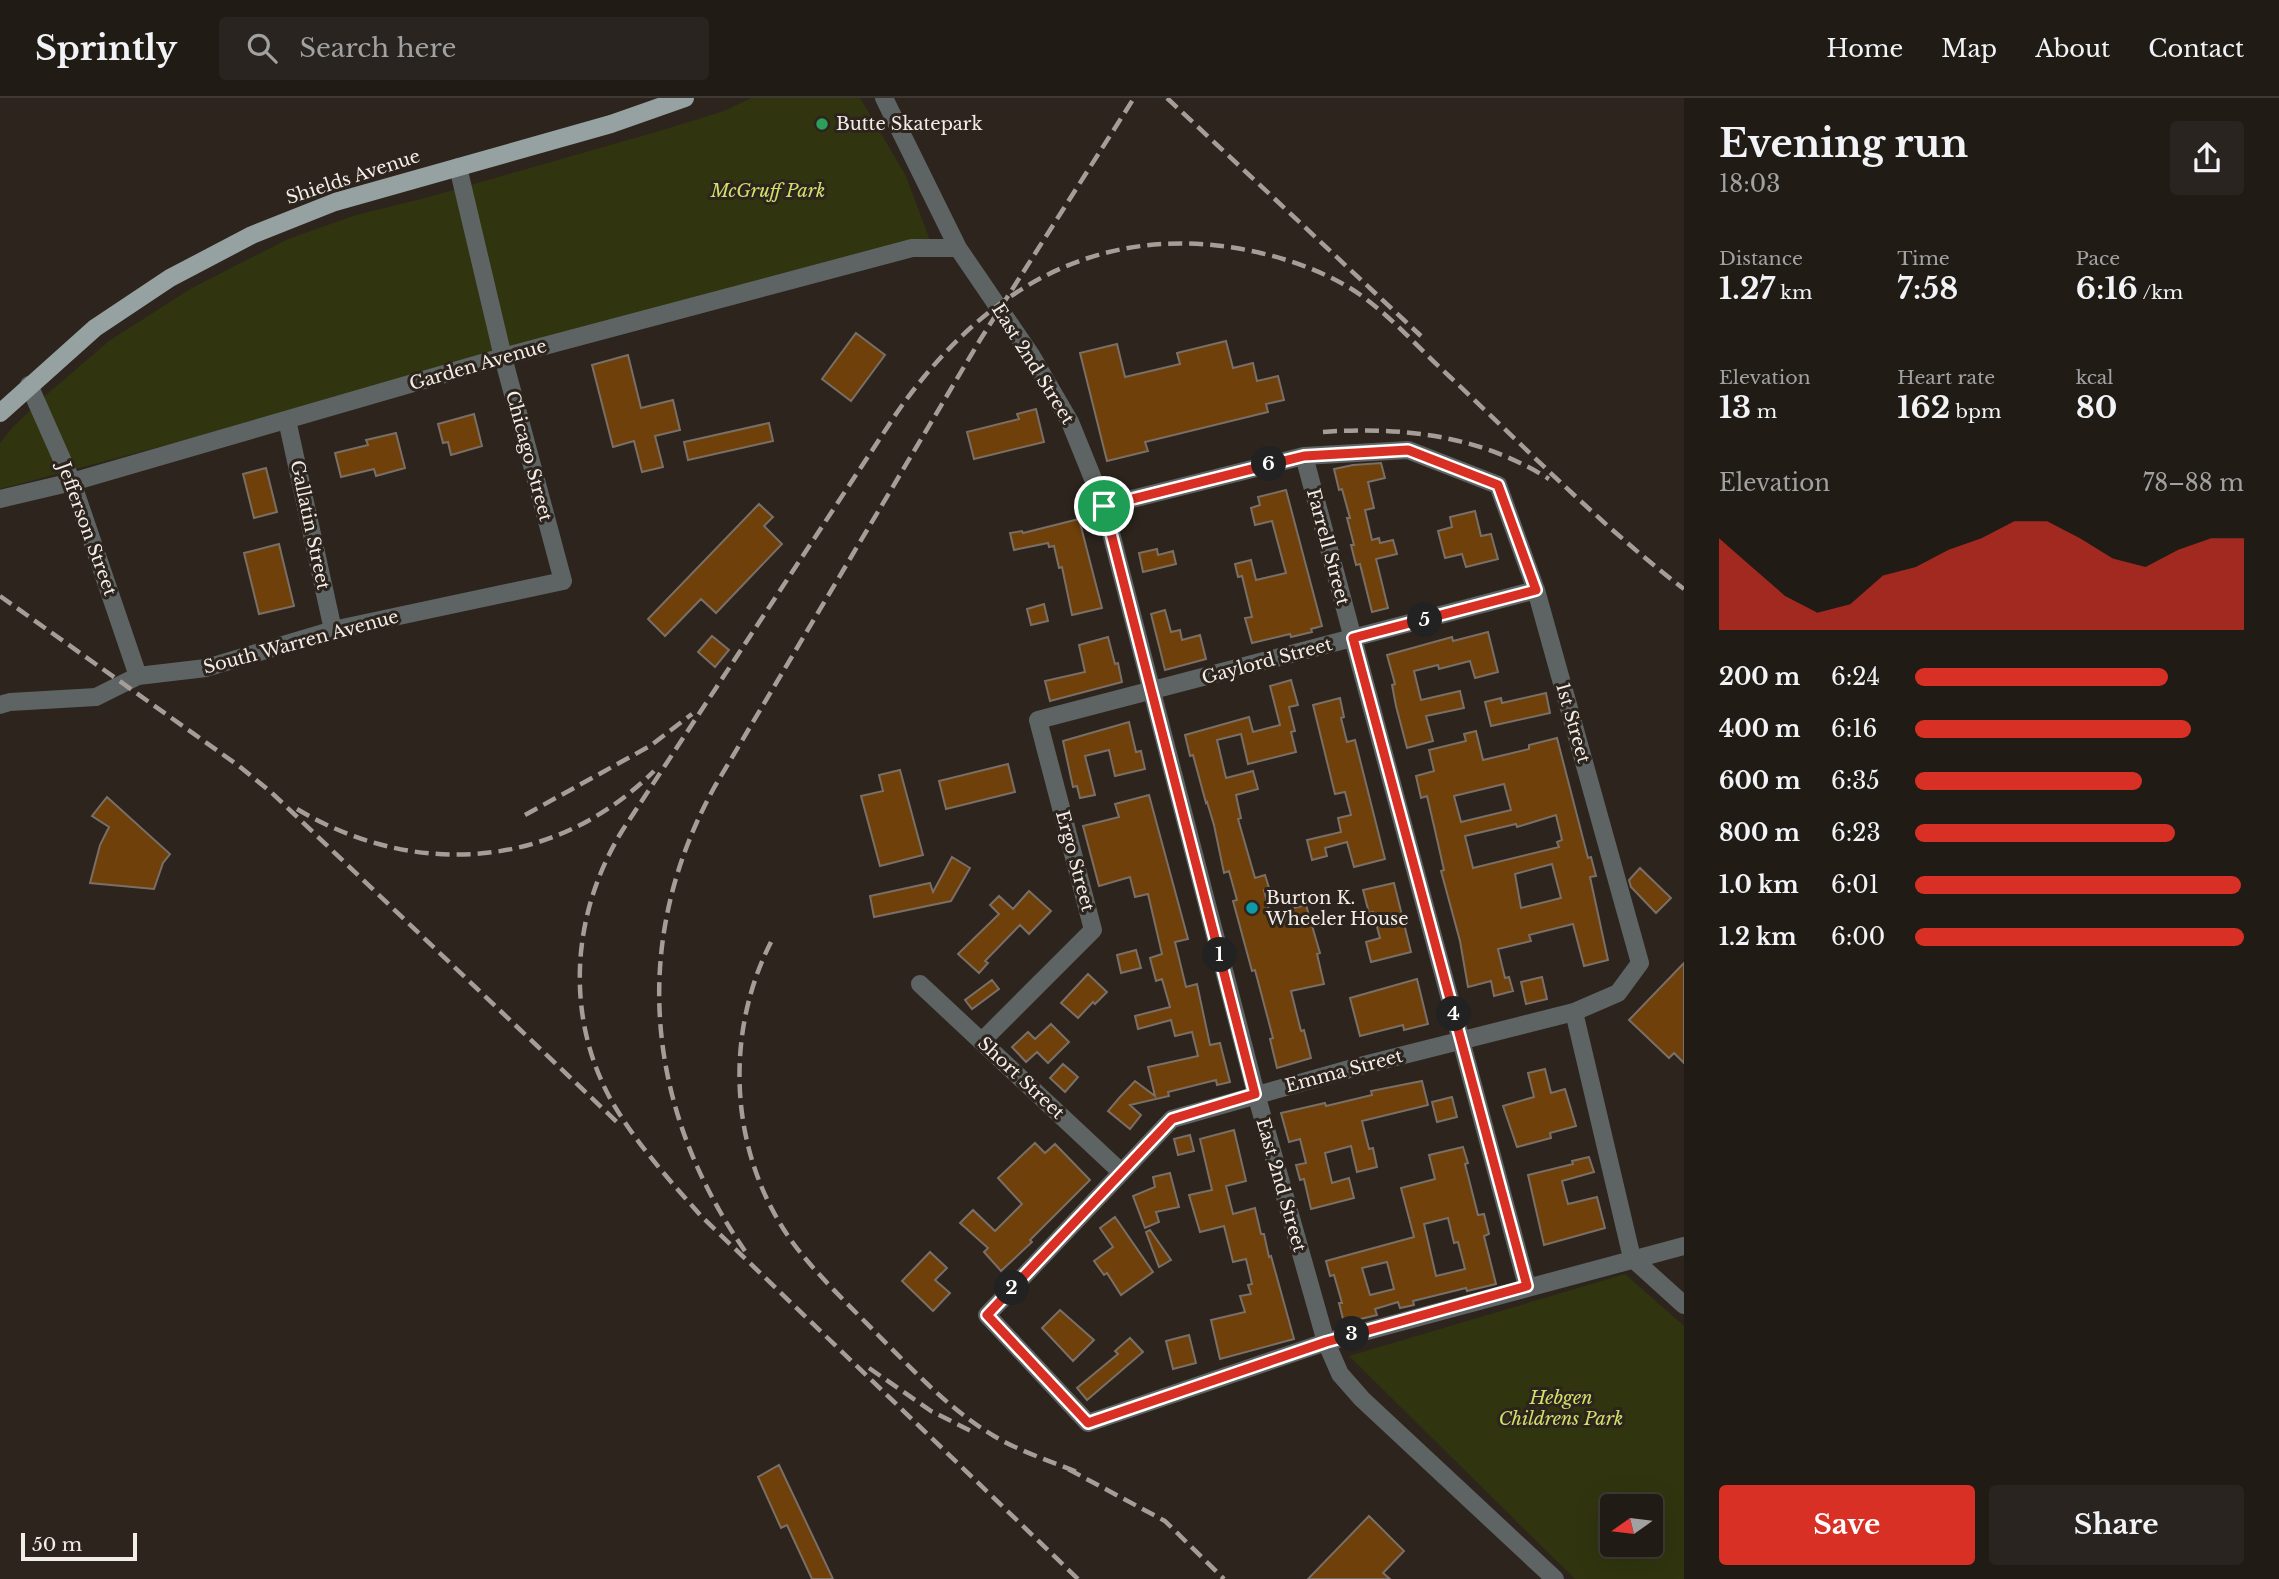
<!DOCTYPE html>
<meta charset="utf-8">
<style>
body{margin:0;font-family:"Libre Baskerville",serif;background:#29241f;color:#f1f3f6;height:100vh;display:flex;flex-direction:column;font-size:26px;white-space:nowrap}
*{box-sizing:border-box;margin:0}
p{font-size:23px;color:#a2a1a1}
.icon{flex:none;width:38px;height:38px;fill:none;stroke:currentColor;stroke-width:2;stroke-linecap:round;stroke-linejoin:round}
.map{position:relative;flex:1;overflow:hidden}
.side{display:flex;flex-direction:column;background:#211b16;width:595px}
.side>*{flex:none}
.needle{width:46px;rotate:256deg}
.fabs{position:absolute;left:1600px;top:1396px;display:grid;gap:14px}
.fabs a{display:grid;place-items:center;width:63px;height:63px;border-radius:7px;background:#211b16;box-shadow:0 7px 28px #0002,0 0 0 2px #3e3935;font-size:35px}
.scale{position:absolute;left:21px;bottom:18px;width:116px;box-sizing:border-box;padding-left:7px;border:4px solid #f3ede8;border-top:0;font-size:19px;line-height:24px;white-space:nowrap;color:#f3ede8;-webkit-text-stroke:5px #2c241d;paint-order:stroke}
.pin{position:absolute;display:grid;place-items:center;width:60px;height:60px;color:#fff;margin:-30px;border:4px solid #fff;border-radius:50%;box-shadow:0 2px 7px #0007}
.km{position:absolute;width:35px;height:35px;margin:-18px;border-radius:50%;background:#222;color:#fff;font-size:19px;line-height:35px;text-align:center}
.round{display:grid;place-items:center;flex:none;width:74px;height:74px;border-radius:7px;background:#29241f}
.head{display:flex;align-items:center;justify-content:space-between;height:119px;padding:0 35px}
h1{font-size:38px;font-weight:700;line-height:52px}
.metrics{display:grid;grid-template-columns:repeat(3,1fr);gap:10px;height:119px;padding:7px 35px}
.metrics div{display:grid;align-content:center}
.metrics b{font-size:30px;font-weight:700}
.metrics small{font-size:19px;font-weight:400}
.metrics p{font-size:19px}
.chart{height:196px;padding:14px 35px}
.chart p{display:flex;justify-content:space-between}
.chart svg{width:100%;height:126px;margin-top:7px;fill:#d93025;opacity:.7}
.primary-button{display:flex;gap:14px;margin-top:auto;padding:14px 35px}
.primary-button a{flex:1;height:80px;border-radius:7px;background:#d93025;color:#fff;font-size:28px;font-weight:700;line-height:80px;text-align:center}
.primary-button a+a{background:#29241f;color:#f1f3f6}
ul{padding:0 35px;list-style:none;font-size:23px}
li{display:grid;grid-template-columns:112px 84px 1fr;align-items:center;height:52px}
li i{height:18px;border-radius:9px;background:#d93025}
header{display:flex;align-items:center;gap:42px;box-sizing:border-box;height:98px;padding:0 35px;background:#211b16;border-bottom:2px solid #3e3935}
header strong{font-size:33px}
nav{display:flex;gap:38px;margin-inline-start:auto;font-size:24px}
.search{width:490px;height:63px;background:#29241f;display:flex;align-items:center;gap:18px;box-sizing:border-box;padding:0 24px;border-radius:7px;color:#a2a1a1;font-size:26px}
main{display:flex;flex:1;min-height:0}
.map>svg:first-child{display:block}
.green{fill:#30350f;fill-rule:evenodd}
.building{fill:#6f4009;stroke:#796f67;stroke-width:2;fill-rule:evenodd}
.lines{fill:none;stroke-linecap:round;stroke-linejoin:round}
.minor{stroke:#5d6463;stroke-width:18}
.major{stroke:#95a2a1;stroke-width:18}
.rail{stroke:#a59e98;stroke-width:4.5;stroke-dasharray:14 7;stroke-linecap:butt}
.route-casing{stroke:#fff;stroke-width:14}
.route{stroke:#d93025;stroke-width:9}
.leisure-dot{fill:#2e9e5b;stroke:#2c241d;stroke-width:2.5}
.culture-dot{fill:#0f9aa8;stroke:#2c241d;stroke-width:2.5}
.labels{text-anchor:middle;stroke-width:6;stroke-linejoin:round;paint-order:stroke}
.poi-label{font-size:18px;fill:#f3ede8;stroke:#2c241d;text-anchor:start}
.street-label{font-size:18px;fill:#f3ede8;stroke:#2c241d}
.park-label{font-size:18px;font-style:italic;fill:#d0e06b;stroke:#2c241d}
</style>
<header>
<strong>Sprintly</strong>
<div class="search"><svg class="icon" aria-label="search" viewBox="0 0 24 24"><circle cx="10" cy="10" r="6"/><path d="M15 15l6 6"/></svg>Search here</div>
<nav><a>Home</a><a>Map</a><a>About</a><a>Contact</a></nav>
</header>
<main>
<div class="map">
<svg width="1684" height="1481" viewBox="0 0 1684 1481">
<rect width="100%" height="100%" fill="#2c241d"/>
<path class="green" d="M751,0H860L906,78L931,145L0,391V345L12,330L46,297L109,243L190,191L288,141L356,117L425,100L656,34L724,13Z
M1625,1176L1684,1228V1481H1575L1349,1258ZM1612,1409H1650V1447H1612Z"/>
<path class="building" d="M856,235L885,257L851,303L822,281Z
M1226,243L1233,270L1253,265L1257,283L1278,278L1284,302L1266,306L1268,314L1145,344L1148,353L1107,363L1080,255L1117,246L1125,279L1180,266L1177,255Z
M628,257L641,310L673,302L680,332L655,338L663,369L642,374L634,343L613,349L592,267Z
M1036,311L1044,344L974,361L967,334L1019,321L1017,316Z
M474,316L482,348L451,357L448,344L443,345L438,326Z
M769,325L773,343L688,362L684,344Z
M396,335L405,370L376,378L374,371L341,379L335,355L368,347L366,342Z
M1381,365L1385,380L1368,384L1374,410L1365,412L1372,442L1379,440L1380,445L1393,442L1397,456L1376,461L1388,510L1372,514L1360,466L1356,467L1351,447H1354L1347,420H1350L1342,391L1339,392L1334,371L1353,367Z
M266,370L277,414L254,420L243,376Z
M1286,392L1322,528L1311,531L1312,534L1291,539L1290,536L1252,545L1245,520L1252,519L1242,478L1238,479L1235,466L1251,462L1256,482L1286,475L1272,423L1255,427L1251,410L1260,407L1258,399Z
M759,406L773,419L764,428L782,446L716,515L701,501L665,538L648,521Z
M1475,413L1481,438L1491,436L1498,461L1466,469L1462,456L1445,460L1438,433L1452,429L1450,419Z
M1079,421L1102,510L1072,517L1062,469L1059,470L1054,448L1049,449L1048,445L1014,452L1010,435L1022,433L1023,435Z
M279,446L294,508L259,516L244,455Z
M1157,451L1158,457L1173,453L1176,466L1143,474L1139,455Z
M1044,506L1048,523L1031,527L1027,511Z
M1165,512L1171,534L1180,532L1182,542L1200,537L1206,561L1165,572L1151,516Z
M1488,534L1498,574L1475,580L1470,563L1439,571L1438,567L1414,573L1421,602L1460,593L1464,610L1426,618L1433,643L1407,650L1396,608L1392,587L1395,586L1387,557L1452,539L1453,543Z
M712,538L729,552L715,569L698,554Z
M1108,539L1115,566L1118,565L1122,584L1050,603L1045,583L1085,574L1079,547Z
M1291,582L1298,607L1289,609L1295,633L1291,634L1296,654L1248,666L1241,636L1217,642L1226,680L1253,673L1258,691L1236,697L1241,720L1238,721L1255,780L1265,777L1269,790L1264,792L1270,816L1306,807L1320,855L1317,856L1324,886L1291,893L1301,933L1304,932L1311,960L1277,970L1270,941L1273,940L1255,872L1252,873L1233,803L1237,802L1229,773L1224,775L1214,727L1207,704L1206,705L1193,657L1190,658L1185,637L1249,619L1253,634L1280,627L1270,588Z
M1546,595L1550,615L1491,628L1485,604L1501,600L1502,605Z
M1340,600L1344,619L1341,620L1347,644L1355,642L1385,761L1354,769L1347,744L1325,750L1327,758L1312,762L1307,742L1341,734L1338,720L1351,717L1345,694L1335,696L1313,607Z
M1129,624L1136,654L1141,653L1145,671L1115,678L1109,652L1085,658L1095,697L1080,700L1077,688L1073,689L1063,643Z
M1476,633L1483,662L1529,651V647L1557,640L1588,760L1591,759L1596,778L1590,779L1608,862L1584,868L1573,826L1529,837L1531,843L1498,851L1505,880L1509,879L1513,893L1494,898L1491,883L1468,889L1460,843L1441,773L1444,772L1434,728L1427,698L1421,700L1416,678L1434,673L1429,652L1466,643L1464,636ZM1504,686L1511,712L1461,724L1454,698ZM1556,717L1562,742L1557,744L1559,749L1473,770L1465,738L1516,726L1517,729ZM1552,766L1561,800L1521,810L1515,776Z
M1008,666L1015,694L946,711L939,683Z
M900,672L923,757L880,768L861,698L883,693L879,677Z
M1149,697L1188,841L1175,844L1186,889L1197,886L1210,947L1220,945L1230,984L1217,987L1216,982L1168,994L1169,998L1130,1007L1141,1017L1130,1031L1108,1013L1120,999L1135,983L1155,998L1148,969L1198,958L1192,934L1175,938L1171,922L1138,931L1135,918L1170,909L1162,881L1156,883L1150,860L1162,856L1148,796L1135,799L1130,779L1099,788L1083,728L1119,719L1115,706Z
M107,699L170,756L163,765L154,791L90,785L100,747L109,729L92,718Z
M952,759L970,770L951,803L874,819L870,798L930,785L933,794Z
M1640,770L1671,800L1656,815L1631,789L1629,782Z
M1394,785L1411,854L1371,864L1366,844L1380,840L1373,814L1369,815L1363,792Z
M1029,793L1051,813L1029,836L1020,827L985,863L988,865L979,875L958,856L999,816L990,807L999,798L1013,811Z
M1136,852L1141,870L1121,875L1117,857Z
M1684,865V965L1674,955L1669,960L1629,922Z
M1088,876L1107,894L1095,906L1093,904L1078,920L1061,905Z
M1542,879L1547,901L1526,906L1521,884Z
M1417,881L1428,926L1404,932L1403,927L1360,938L1350,900Z
M992,882L999,891L972,911L965,902Z
M1051,926L1069,944L1048,965L1037,954L1026,964L1012,949L1028,934L1035,941Z
M1063,966L1078,979L1065,994L1050,980Z
M1545,971L1551,995L1565,991L1576,1028L1550,1035L1551,1040L1517,1049L1503,1008L1534,999L1528,975Z
M1422,983L1428,1007L1362,1023L1369,1051L1373,1050L1377,1069L1357,1074L1351,1048L1325,1055L1332,1085L1349,1080L1354,1100L1311,1111L1304,1081L1300,1082L1296,1067L1306,1065L1300,1041L1289,1044L1281,1015L1325,1005L1326,1008L1372,997L1371,993Z
M1452,999L1457,1019L1437,1024L1432,1004Z
M1234,1032L1246,1083L1226,1088L1233,1116L1255,1110L1261,1136H1264L1269,1159L1271,1158L1294,1241L1220,1261L1211,1222L1245,1214L1240,1198L1251,1196L1248,1187L1252,1186L1246,1161L1233,1164L1224,1128L1200,1134L1189,1097L1212,1092L1200,1041Z
M1190,1037L1194,1053L1178,1057L1174,1041Z
M1035,1045L1045,1055L1055,1046L1090,1082L1030,1142L1032,1144L1001,1173L984,1154L988,1150L960,1125L973,1112L995,1133L1022,1106L998,1080Z
M1463,1049L1468,1065L1465,1066L1478,1117L1484,1116L1489,1136L1484,1138L1496,1186L1467,1193L1466,1190L1413,1203L1414,1207L1400,1210L1398,1204L1375,1211L1377,1217L1344,1225L1339,1205H1342L1334,1177L1330,1178L1326,1163L1414,1139L1401,1090L1435,1081L1429,1057ZM1448,1120L1454,1145L1458,1144L1465,1171L1436,1178L1424,1126ZM1387,1164L1394,1191L1370,1197L1362,1170Z
M1589,1059L1594,1074L1562,1083L1568,1106L1597,1099L1605,1130L1544,1147L1528,1077L1573,1066L1572,1063Z
M1170,1075L1179,1109L1156,1114L1159,1124L1145,1130L1133,1098L1155,1089L1153,1079Z
M1115,1119L1153,1174L1121,1197L1107,1175L1104,1177L1094,1163L1113,1149L1100,1130Z
M1150,1132L1171,1162L1159,1169L1146,1134Z
M930,1154L947,1170L935,1182L950,1195L933,1213L902,1183Z
M1060,1212L1094,1242L1073,1263L1042,1230Z
M1189,1237L1196,1265L1173,1271L1166,1243Z
M1130,1240L1143,1254L1087,1302L1077,1290L1118,1256L1115,1253Z
M779,1367L833,1481H812L787,1427L781,1430L758,1379Z
M1369,1418L1404,1453L1383,1475L1390,1481H1308Z"/>
<g class="lines">
<path class="minor" d="M884,0L958,150L1031,257L1070,324L1104,408L1256,996L1326,1244L1340,1276L1362,1301L1555,1481
M29,287L72,384L138,578
M287,322L333,532
M1304,358L1527,1188
M0,401L72,384L503,259L912,150H958
M1104,408L1304,358L1408,352L1498,387L1536,492L1640,865L1618,895L1574,914L1360,968L1172,1021L987,1217L1088,1325L1326,1244L1684,1148
M0,607L10,604L96,599L138,578L206,570L333,532L563,483L503,259L458,69
M920,886L1121,1074
M1574,914L1632,1160L1684,1207
M982,943L1093,832L1038,622L1536,492"/>
<path class="major" d="M0,315L95,230L170,180L252,137L335,104L611,26L685,0"/>
<path class="rail" d="M1167,0L1421,238
M1323,334C1403,328 1481,338 1549,381
M0,498L239,668L272,695L621,1028
M297,711C414,781 555,772 654,673
M525,717L650,648L692,616
M771,844C722,940 730,1062 796,1149C821,1181 851,1209 879,1238C915,1274 950,1312 994,1338C1019,1353 1050,1363 1077,1374
M745,1153C645,1009 629,843 715,688L980,242L1134,0
M869,1270L931,1313L973,1334
M1068,1371L1165,1423L1224,1481
M1078,1481L702,1119C670,1083 635,1044 611,1002C564,916 572,815 622,733L896,316C977,199 1088,126 1236,150C1276,157 1315,169 1350,190C1387,213 1417,249 1449,278C1526,350 1600,427 1684,491"/>
</g>
<g class="lines">
<defs>
<path id="route" d="M1408,352L1498,387L1536,492L1353,540L1527,1188L1326,1244L1088,1325L987,1217L1172,1021L1255,996L1104,408L1304,358Z"/>
</defs>
<use href="#route" class="route-casing"/>
<use href="#route" class="route"/>
</g>
<circle class="leisure-dot" cx="822" cy="26" r="7"/>
<circle class="culture-dot" cx="1252" cy="810" r="7"/>
<g class="labels">
<g class="poi-label">
<text x="836" y="32">Butte Skatepark</text>
<text x="1266" y="806">Burton K.<tspan x="1266" dy="21">Wheeler House</tspan></text>
</g>
<g class="street-label">
<text transform="translate(353 79) rotate(-18)" y="6">Shields Avenue</text>
<text transform="translate(1033 266) rotate(58)" y="6">East 2nd Street</text>
<text transform="translate(478 267) rotate(-16)" y="6">Garden Avenue</text>
<text transform="translate(529 358) rotate(75)" y="6">Chicago Street</text>
<text transform="translate(310 427) rotate(78)" y="6">Gallatin Street</text>
<text transform="translate(87 431) rotate(70)" y="6">Jefferson Street</text>
<text transform="translate(1328 449) rotate(75)" y="6">Farrell Street</text>
<text transform="translate(301 544) rotate(-15)" y="6">South Warren Avenue</text>
<text transform="translate(1267 563) rotate(-15)" y="6">Gaylord Street</text>
<text transform="translate(1573 625) rotate(74)" y="6">1st Street</text>
<text transform="translate(1075 763) rotate(75)" y="6">Ergo Street</text>
<text transform="translate(1344 973) rotate(-15)" y="6">Emma Street</text>
<text transform="translate(1021 980) rotate(43)" y="6">Short Street</text>
<text transform="translate(1281 1087) rotate(74)" y="6">East 2nd Street</text>
</g>
<g class="park-label">
<text x="768" y="99">McGruff Park</text>
<text x="1561" y="1306">Hebgen<tspan x="1561" dy="21">Childrens Park</tspan></text>
</g>
</g>
</svg>
<div class="fabs">
<a><svg class="needle" viewBox="-14 -14 28 28"><path d="M0-13l5 13h-10z" fill="#e53935"/><path d="M0 13l5-13h-10z" fill="#a2a1a1"/></svg></a>
</div>
<div class="scale">50 m</div>
<div class="pin" style="left:1104px;top:408px;background:#1e9e55"><svg class="icon" aria-label="arrive" viewBox="0 0 24 24"><path d="M6 21V4h12l-3 4 3 4H6"/></svg></div>
<b class="km" style="left:1220px;top:857px">1</b>
<b class="km" style="left:1012px;top:1190px">2</b>
<b class="km" style="left:1352px;top:1236px">3</b>
<b class="km" style="left:1454px;top:916px">4</b>
<b class="km" style="left:1425px;top:522px">5</b>
<b class="km" style="left:1269px;top:366px">6</b>
</div>
<section class="side">
<div class="head"><div><h1>Evening run</h1><p>18:03</p></div><a class="round"><svg class="icon" aria-label="share" viewBox="0 0 24 24"><path d="M12 15V3M7 8l5-5 5 5M5 13v7h14v-7"/></svg></a></div>
<div class="metrics">
<div><p>Distance</p><b>1.27<small> km</small></b></div>
<div><p>Time</p><b>7:58</b></div>
<div><p>Pace</p><b>6:16<small> /km</small></b></div>
</div>
<div class="metrics">
<div><p>Elevation</p><b>13<small> m</small></b></div>
<div><p>Heart rate</p><b>162<small> bpm</small></b></div>
<div><p>kcal</p><b>80</b></div>
</div>
<div class="chart"><p><span>Elevation</span>78–88 m</p>
<svg viewBox="0 0 160 44" preserveAspectRatio="none"><path d="M0 44V12L10 22L20 32L30 38L40 35L50 25L60 22L70 16L80 12L90 6L100 6L110 12L120 19L130 22L140 16L150 12L160 12V44z"/></svg>
</div>
<ul>
<li><b>200 m</b>6:24<i style="width:77%"></i></li>
<li><b>400 m</b>6:16<i style="width:84%"></i></li>
<li><b>600 m</b>6:35<i style="width:69%"></i></li>
<li><b>800 m</b>6:23<i style="width:79%"></i></li>
<li><b>1.0 km</b>6:01<i style="width:99%"></i></li>
<li><b>1.2 km</b>6:00<i style="width:100%"></i></li>
</ul>
<div class="primary-button"><a>Save</a><a>Share</a></div>
</section>
</main>
